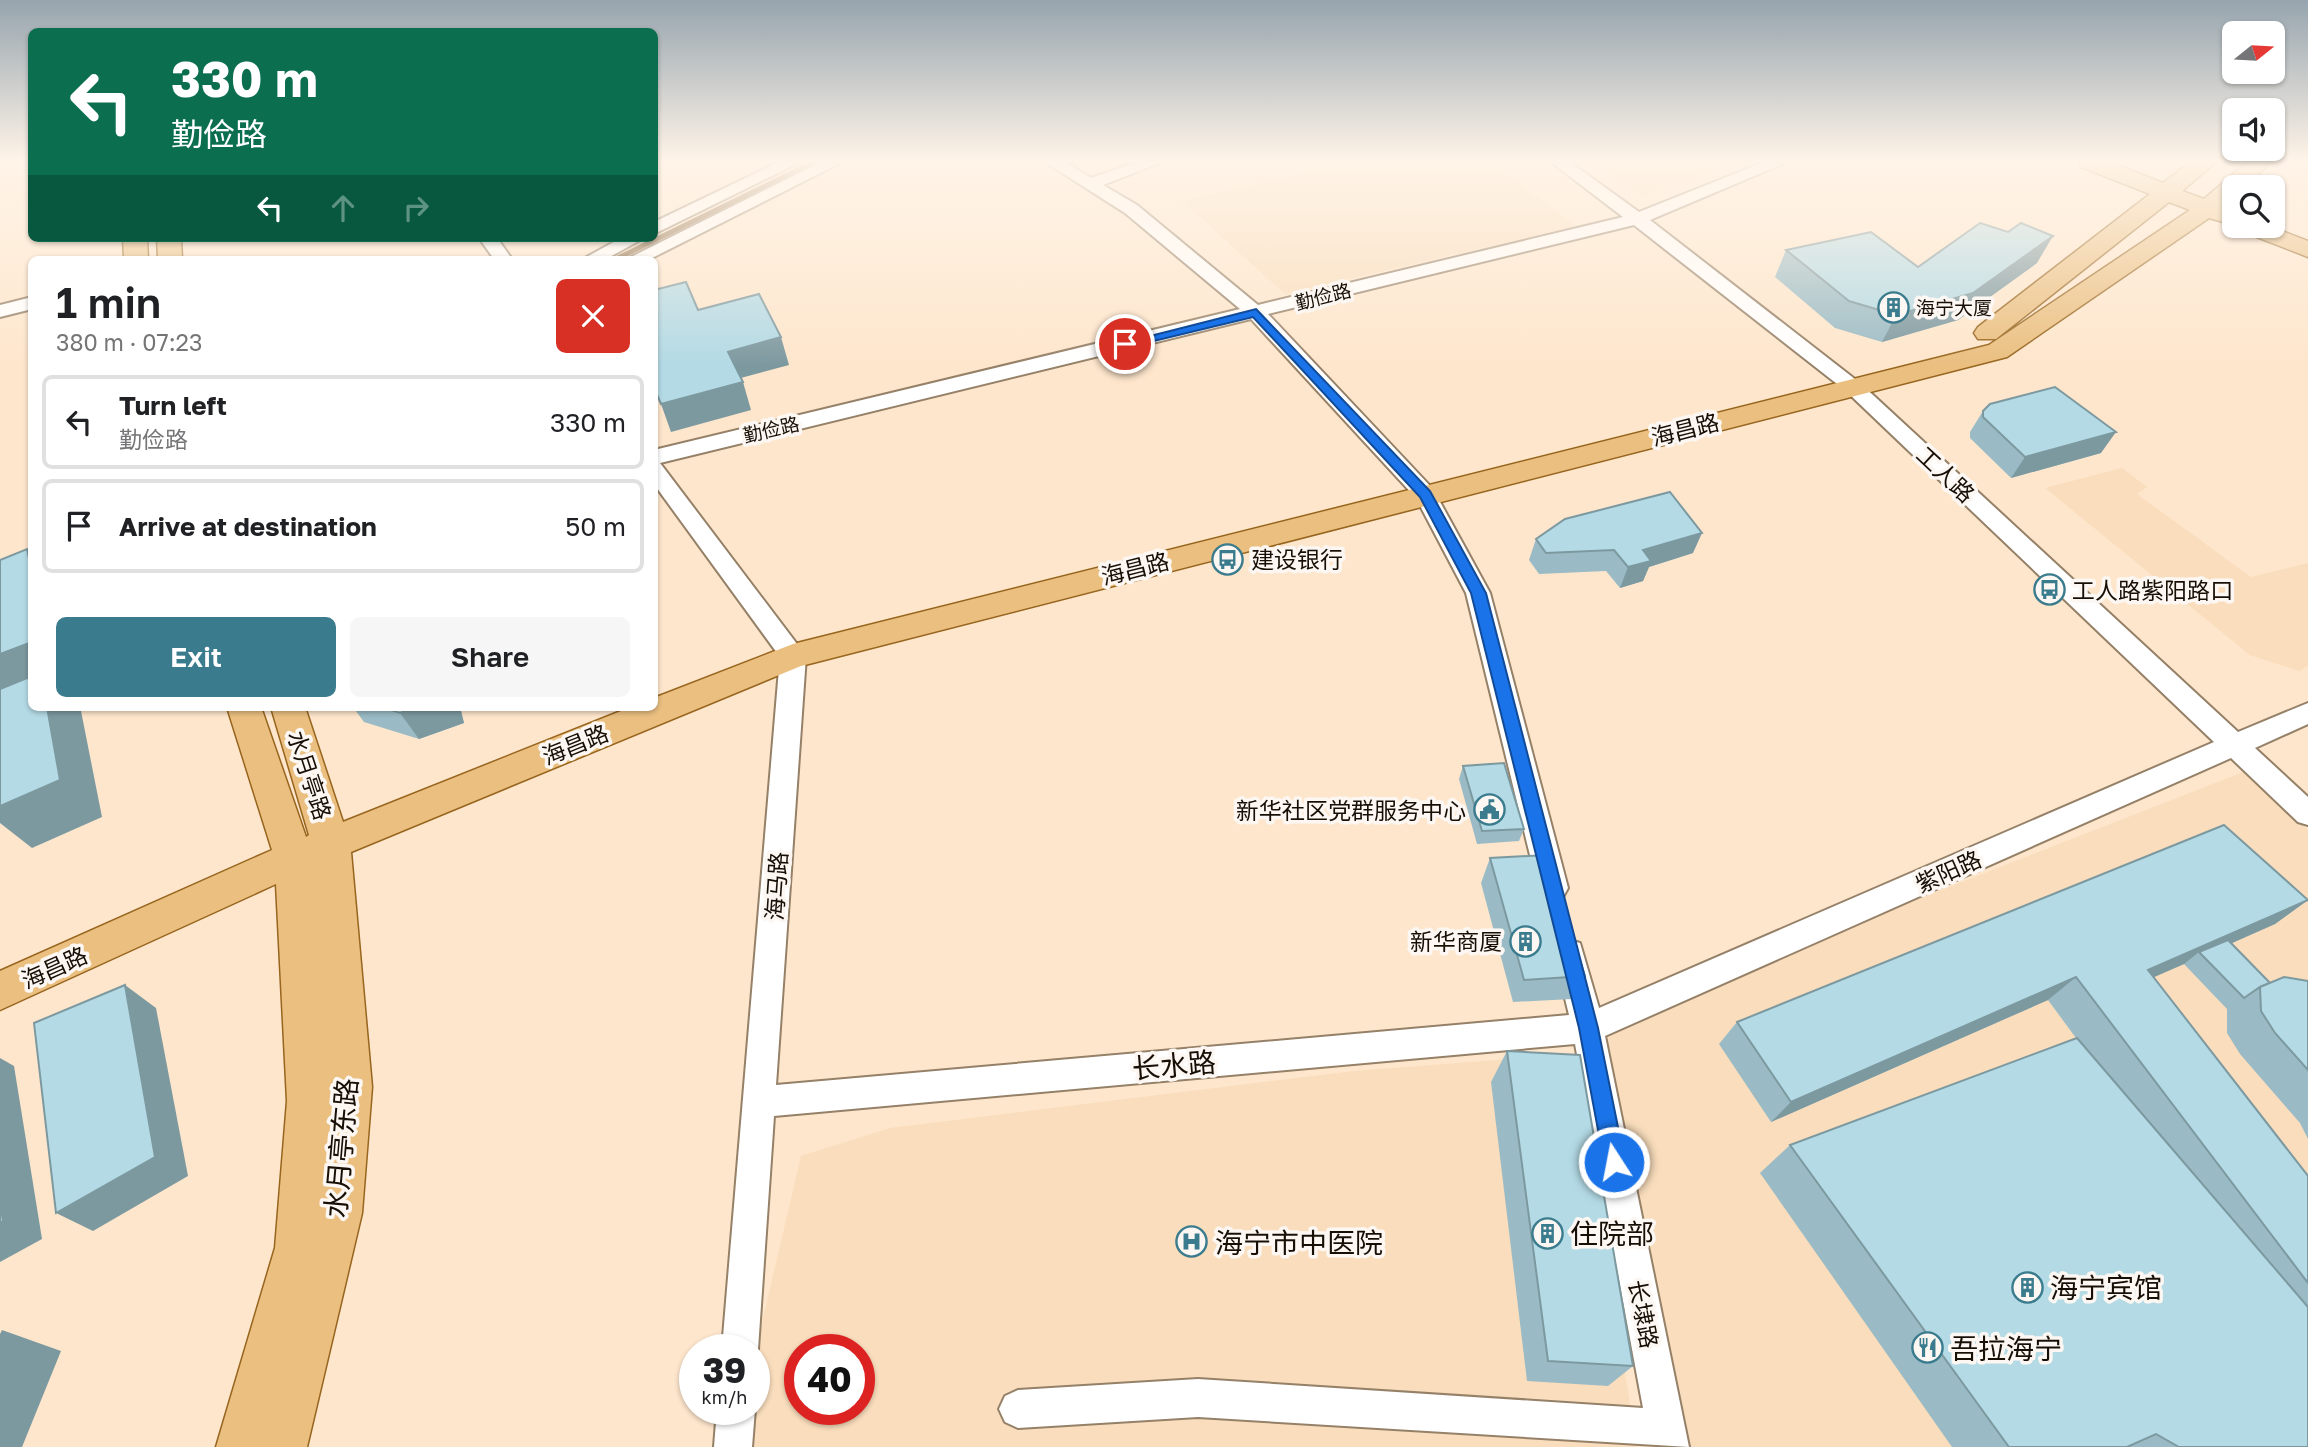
<!DOCTYPE html>
<meta charset="utf-8">
<style>
:root{--surface:#fff;--page:#f6f6f6;--text:#202124;--muted:#757577;--line:#e0e0e0;--accent:#3a7b8d}
body{margin:0;font-family:"Golos Text","Noto Sans SC",sans-serif;background:var(--page);color:var(--text);height:100vh;display:flex;flex-direction:column;font-size:26px;white-space:nowrap}
*{box-sizing:border-box;margin:0}
p{font-size:23px;color:var(--muted)}
.icon{flex:none;width:38px;height:38px;fill:none;stroke:currentColor;stroke-width:2;stroke-linecap:round;stroke-linejoin:round}
.map{position:relative;flex:1;overflow:hidden}
.panel{position:absolute;left:28px;top:256px;width:630px;height:455px;display:flex;flex-direction:column;background:var(--surface);border-radius:10px;box-shadow:0 2px 5px #0004}
.panel>*{flex:none}
.hud{position:absolute;left:28px;top:28px;width:630px;height:214px;border-radius:10px;box-shadow:0 2px 5px #0004;background:#0b6e4f;color:#fff;overflow:hidden}
.needle{width:46px;rotate:72deg}
.fabs{position:absolute;left:2222px;top:21px;display:grid;gap:14px}
.fabs a{display:grid;place-items:center;width:63px;height:63px;border-radius:10px;background:var(--surface);box-shadow:0 2px 5px #0004;font-size:35px}
.speed{position:absolute;left:679px;top:1334px;display:flex;gap:14px;font-size:35px;font-weight:700;text-align:center}
.speed>*{display:grid;place-content:center;width:91px;height:91px;border-radius:50%;background:var(--surface);box-shadow:0 2px 5px #0004;line-height:1}
.speed small{font-size:18px;font-weight:400}
.speed .limit{border:10px solid #d22;background:#fff;color:#111}
.pin{position:absolute;display:grid;place-items:center;width:60px;height:60px;color:#fff;margin:-30px;border:4px solid #fff;border-radius:50%;box-shadow:0 2px 7px #0007}
.me{position:absolute;width:77px;margin:-38px;rotate:349deg;stroke-linejoin:round;filter:drop-shadow(0 0 5px #0008)}
.turn{display:flex;align-items:center;gap:24px;height:147px;padding:0 28px;font-size:32px}
.turn .icon{width:91px;height:91px;stroke-width:2.5}
.turn b{display:block;font-size:49px;line-height:60px}
.lanes{display:flex;align-items:center;height:66px;padding:0 28px;background:#0003;justify-content:center;gap:35px;direction:ltr}
.lanes .off{opacity:.35}
.round{display:grid;place-items:center;flex:none;width:74px;height:74px;border-radius:10px;background:var(--page)}
.headline{display:flex;align-items:center;justify-content:space-between;height:119px;padding:0 28px}
h1{font-size:42px;font-weight:600;line-height:52px}
.cta{display:flex;gap:14px;margin-top:auto;padding:14px 28px}
.cta a{flex:1;height:80px;border-radius:10px;background:var(--accent);color:#fff;font-size:28px;font-weight:600;line-height:80px;text-align:center}
.cta a+a{background:var(--page);color:var(--text)}
ul{padding:0;list-style:none}
li{display:flex;align-items:center;gap:21px;height:94px;margin:0 14px 10px;padding:0 14px;border:4px solid var(--line);border-radius:10px}
li div{flex:1}
li b{display:block;font-size:26px}
li em{font-style:normal}
.map>svg:first-child{display:block}
</style>
<div class="map">
<svg width="2308" height="1447" viewBox="0 0 2308 1447">
<rect width="100%" height="100%" fill="#fee6cc"/>
<g fill="#f9ddbc" fill-rule="evenodd">
<polygon points="1351,162 1490,162 1576,226 1285,294 1182,201"/>
<polygon points="1594,162 1736,162 1642,197"/>
<polygon points="2122,468 2147,487 2137,494 2251,577 2308,563 2308,666 2299,671 2250,655 2045,488"/>
<polygon points="2246,771 2308,830 2308,1447 1670,1447 1588,1028"/>
<path d="M 1573,1054 L 1637,1447 L 752,1447 L 761,1327 L 801,1156 L 890,1128 L 1354,1071 ZM 800,1349 L 859,1349 L 859,1409 L 800,1409 Z"/>
</g>
<g fill="none" stroke-linecap="round" stroke-linejoin="round">
<polyline stroke="#8a673e" stroke-width="5" points="616,259 814,162"/>
<defs>
<g id="minor">
<polygon points="779,162 800,162 654,234 654,222"/>
<polygon points="821,162 842,162 650,259 627,259"/>
<path d="M 1045,162 L 1065,162 L 1091,178 L 1137,162 L 1162,162 L 1103,185 L 1137,205 L 1258,305 L 1623,217 L 1551,162 L 1570,162 L 1639,212 L 1764,162 L 1787,162 L 1650,220 L 1860,383 L 2238,732 L 2308,703 L 2308,724 L 2255,748 L 2308,797 L 2308,825 L 2298,822 L 2231,758 L 1605,1036 L 1689,1447 L 1198,1417 L 1018,1428 L 1005,1422 L 999,1409 L 1005,1396 L 1018,1390 L 1198,1379 L 1643,1408 L 1575,1044 L 774,1116 L 758,1349 L 754,1359 L 754,1349 L 722,1349 L 780,657 L 654,484 L 654,450 L 1240,309 L 1125,213 ZM 1634,225 L 1846,391 L 2214,742 L 1599,1008 L 1580,943 L 1569,940 L 1558,943 L 1554,953 L 1569,1015 L 776,1085 L 806,656 L 660,463 L 1251,319 L 1416,498 L 1466,593 L 1538,888 L 1543,897 L 1553,900 L 1563,897 L 1568,888 L 1490,593 L 1433,489 L 1268,314 Z"/>
<polygon points="479,238 497,238 512,259 494,259"/>
<polygon points="621,238 644,238 606,259 583,259"/>
<polygon points="32,297 32,309 0,317 0,305"/>
<polygon points="754,1407 755,1409 752,1447 714,1447 717,1409"/>
</g>
<g id="major">
<polygon points="2078,162 2109,162 2163,183 2191,162 2216,162 2182,191 2204,199 2247,162 2271,162 2245,187 2235,187 2235,196 2223,207 2235,212 2235,226 2269,226 2308,241 2308,257 2241,231 2237,226 2209,218 2007,357 801,666 351,852 372,1087 362,1213 307,1447 216,1447 275,1248 287,1101 276,884 0,1010 0,971 272,850 227,707 261,707 306,837 309,835 271,707 305,707 343,822 631,707 654,707 654,698 793,644 1989,345 2190,210 2169,202 1996,339 1978,339 1974,333 1978,327 2150,194 2081,167"/>
<polygon points="123,238 147,238 148,259 124,259"/>
<polygon points="157,238 181,238 182,259 158,259"/>
</g>
</defs>
<use href="#minor" stroke="#958068" stroke-width="4"/>
<use href="#major" stroke="#97651e" stroke-width="3"/>
<use href="#minor" fill="#fff" fill-rule="evenodd"/>
<use href="#major" fill="#eabf80" fill-rule="evenodd"/>
</g>
<g fill="#9abbc5">
<polygon points="1786,250 1918,267 2037,263 1958,320 1882,342 1835,328 1775,277"/>
<polygon points="1983,411 2101,453 2011,478 1970,438 1970,432"/>
<polygon points="1536,539 1693,553 1649,567 1643,581 1620,588 1606,571 1539,574 1529,560"/>
<polygon points="353,707 460,707 464,723 419,739 364,722"/>
<polygon points="1463,766 1524,829 1519,841 1477,844 1459,779"/>
<polygon points="1490,858 1585,976 1572,999 1513,1002 1481,883"/>
<polygon points="2308,900 2275,924 2231,943 2270,983 2308,981 2308,1139 2300,1123 2240,1054 2227,1033 2227,1009 2184,964 2153,977 2308,1176 2308,1447 1952,1447 1760,1173 1790,1145 2076,1038 2048,1000 1771,1122 1719,1044 1737,1022"/>
<polygon points="1507,1051 1633,1366 1608,1386 1527,1381 1491,1082"/>
</g>
<g fill="#7d99a0">
<polygon points="2053,236 2037,263 1958,320 1882,342 1896,315"/>
<polygon points="781,337 789,365 737,379 728,352"/>
<polygon points="743,382 751,410 671,432 661,404"/>
<polygon points="2116,432 2101,453 2011,478 2025,457"/>
<polygon points="1702,533 1693,553 1649,567 1643,581 1620,588 1628,567 1643,550"/>
<polygon points="27,549 32,554 32,572"/>
<polygon points="32,642 32,696 0,695 0,654"/>
<polygon points="47,707 77,707 81,711 102,817 32,848 0,823 0,806"/>
<polygon points="416,707 460,707 464,723 419,739 400,713"/>
<polygon points="2308,900 2275,924 2203,956 2199,952 2184,964 2118,993 2148,970"/>
<polygon points="2076,977 2048,1000 1771,1122 1791,1102"/>
<polygon points="125,985 156,1008 188,1176 93,1231 56,1213"/>
<polygon points="0,1058 14,1066 42,1239 0,1262"/>
<polygon points="2,1330 61,1351 22,1447 0,1447 0,1334"/>
</g>
<g fill="#b3dae5" stroke="#7d99a0" stroke-width="2">
<polygon points="1980,223 2008,232 2021,223 2053,236 1973,293 1896,315 1849,301 1786,250 1871,232 1918,267"/>
<polygon points="686,282 698,310 759,294 781,337 728,352 743,382 661,404 654,388 654,290"/>
<polygon points="2055,387 2116,432 2025,457 1983,417 1983,411 1990,404"/>
<polygon points="1670,492 1702,533 1643,550 1651,561 1628,567 1614,550 1546,553 1536,539 1565,519"/>
<polygon points="27,549 32,572 32,642 0,654 0,560"/>
<polygon points="32,676 32,707 47,707 60,780 0,806 0,689"/>
<polygon points="382,707 416,707 400,713"/>
<polygon points="1504,763 1524,829 1482,831 1463,766"/>
<polygon points="2224,825 2308,900 2148,970 2308,1176 2308,1283 2076,977 1791,1102 1737,1022"/>
<polygon points="1547,855 1585,976 1524,980 1490,858"/>
<polygon points="2228,940 2270,983 2260,987 2244,998 2199,952"/>
<polygon points="2284,977 2308,981 2308,1070 2275,1033 2261,1011 2260,987"/>
<polygon points="125,985 155,1157 56,1213 34,1023"/>
<polygon points="2077,1038 2308,1307 2308,1447 2179,1447 2156,1434 2127,1447 2009,1447 1790,1145"/>
<polygon points="1507,1051 1580,1055 1633,1366 1548,1361"/>
<polygon points="0,1202 3,1221 0,1223"/>
</g>
<linearGradient id="sky" x2="0" y2="1"><stop stop-color="#96a4ae"/><stop offset="0.44" stop-color="#fff4e8"/><stop offset="1" stop-color="#fff4e8" stop-opacity="0"/></linearGradient>
<rect width="2308" height="365" fill="url(#sky)"/>
<polygon fill="#1a73e8" stroke="#114b97" stroke-width="2" points="1256,309 1430,491 1486,593 1598,1028 1625,1162 1622,1169 1614,1172 1607,1169 1604,1162 1579,1028 1471,593 1420,497 1253,317 1125,348 1119,344"/>
<defs>
<symbol id="building-ring" viewBox="-11 -11 22 22"><circle r="9.5" fill="#fcf7f2" stroke="#3a7b8d" stroke-width="1.5"/><path d="M-4-6H4V6H1V3H-1V6H-4ZM-2.5-4.3h1.7v1.8h-1.7ZM.8-4.3h1.7v1.8H.8ZM-2.5-1h1.7V.8h-1.7ZM.8-1h1.7V.8H.8Z" fill="#3a7b8d"/></symbol>
<symbol id="bus-ring" viewBox="-11 -11 22 22"><circle r="9.5" fill="#fcf7f2" stroke="#3a7b8d" stroke-width="1.5"/><path d="M-5-6H5V4H4V6H2V4H-2V6H-4V4H-5ZM-3.5-4V0h7V-4ZM-3.5 1.2v1.5H-2V1.2ZM2 1.2v1.5H3.5V1.2Z" fill="#3a7b8d"/></symbol>
<symbol id="civic-ring" viewBox="-11 -11 22 22"><circle r="9.5" fill="#fcf7f2" stroke="#3a7b8d" stroke-width="1.5"/><path d="M-.6-6.5H3V-4.5H.6V-3L4-1V1h2V6H-6V1h2V-1L-.6-3ZM-1.2 2.5V6h2.4V2.5Z" fill="#3a7b8d"/></symbol>
<symbol id="hospital-ring" viewBox="-11 -11 22 22"><circle r="9.5" fill="#fcf7f2" stroke="#3a7b8d" stroke-width="1.5"/><path d="M-5-5h3v3.5h4V-5h3V5h-3V1.5h-4V5h-3Z" fill="#3a7b8d"/></symbol>
<symbol id="restaurant-ring" viewBox="-11 -11 22 22"><circle r="9.5" fill="#fcf7f2" stroke="#3a7b8d" stroke-width="1.5"/><path d="M-5-6h1v4h1v-4h1v4h1v-4h1v5L-1.5 .5V6h-2V.5L-5-1ZM5-6V6H3V1.5H1.5Q1.5-4 5-6Z" fill="#3a7b8d"/></symbol>
</defs>
<g fill-rule="evenodd">
<use href="#building-ring" x="1876" y="290" width="35" height="35"/>
<use href="#bus-ring" x="1210" y="542" width="35" height="35"/>
<use href="#bus-ring" x="2032" y="572" width="35" height="35"/>
<use href="#civic-ring" x="1472" y="792" width="35" height="35"/>
<use href="#building-ring" x="1508" y="924" width="35" height="35"/>
<use href="#building-ring" x="1530" y="1216" width="35" height="35"/>
<use href="#hospital-ring" x="1174" y="1224" width="35" height="35"/>
<use href="#building-ring" x="2010" y="1270" width="35" height="35"/>
<use href="#restaurant-ring" x="1910" y="1330" width="35" height="35"/>
</g>
<g text-anchor="middle" dominant-baseline="central" stroke-width="7" stroke-linejoin="round" paint-order="stroke">
<g font-size="19" fill="#170f06" stroke="#fcf7f2">
<text transform="translate(1323 296) rotate(-14)">勤俭路</text>
<text transform="translate(771 429) rotate(-13)">勤俭路</text>
</g>
<g font-size="19" fill="#170f06" stroke="#fcf7f2" text-anchor="start">
<text x="1916" y="307">海宁大厦</text>
</g>
<g font-size="23" fill="#170f06" stroke="#fcf7f2">
<text transform="translate(1685 429) rotate(-14)">海昌路</text>
<text transform="translate(1946 474) rotate(43)">工人路</text>
<text transform="translate(1135 568) rotate(-14)">海昌路</text>
<text transform="translate(575 744) rotate(-22)">海昌路</text>
<text transform="translate(310 775) rotate(72)">水月亭路</text>
<text transform="translate(1948 871) rotate(-24)">紫阳路</text>
<text transform="translate(776 886) rotate(-86)">海马路</text>
<text transform="translate(54 967) rotate(-24)">海昌路</text>
<text transform="translate(1644 1314) rotate(79)">长埭路</text>
</g>
<g font-size="23" fill="#170f06" stroke="#fcf7f2" text-anchor="start">
<text x="1251" y="559">建设银行</text>
<text x="2072" y="590">工人路紫阳路口</text>
<text x="1466" y="810" text-anchor="end">新华社区党群服务中心</text>
<text x="1502" y="941" text-anchor="end">新华商厦</text>
</g>
<g font-size="28" fill="#170f06" stroke="#fcf7f2">
<text transform="translate(1174 1065) rotate(-5)">长水路</text>
<text transform="translate(341 1148) rotate(-85)">水月亭东路</text>
</g>
<g font-size="28" fill="#170f06" stroke="#fcf7f2" text-anchor="start">
<text x="1570" y="1233">住院部</text>
<text x="1215" y="1242">海宁市中医院</text>
<text x="2050" y="1287">海宁宾馆</text>
<text x="1950" y="1348">吾拉海宁</text>
</g>
</g>
</svg>
<div class="fabs">
<a><svg class="needle" viewBox="-14 -14 28 28"><path d="M0-13l5 13h-10z" fill="#e53935"/><path d="M0 13l5-13h-10z" fill="#757577"/></svg></a>
<a><svg class="icon" aria-label="sound" viewBox="0 0 24 24"><path d="M4 9h4l5-4v14l-5-4H4zM17 9q2 3 0 6"/></svg></a>
<a><svg class="icon" aria-label="search" viewBox="0 0 24 24"><circle cx="10" cy="10" r="6"/><path d="M15 15l6 6"/></svg></a>
</div>
<div class="speed"><div>39<small>km/h</small></div><div class="limit">40</div></div>
<div class="pin" style="left:1125px;top:344px;background:#d93025"><svg class="icon" aria-label="arrive" viewBox="0 0 24 24"><path d="M6 21V4h12l-3 4 3 4H6"/></svg></div>
<svg class="me" style="left:1614px;top:1162px" viewBox="-20 -20 40 40"><circle r="17" fill="#1a73e8" stroke="#fff" stroke-width="3"/><path d="M0-11L8 9 0 5-8 9z" fill="#fff"/></svg>
<div class="hud">
<div class="turn"><svg class="icon" aria-label="left" viewBox="0 0 24 24"><path d="M17 20v-9H6M10 6l-5 5 5 5"/></svg><div><b>330 m</b>勤俭路</div></div>
<div class="lanes"><svg class="icon" aria-label="left" viewBox="0 0 24 24"><path d="M17 20v-9H6M10 6l-5 5 5 5"/></svg><svg class="icon off" aria-label="ahead" viewBox="0 0 24 24"><path d="M12 20V5M6 11l6-6 6 6"/></svg><svg class="icon off" aria-label="right" viewBox="0 0 24 24"><path d="M7 20v-9h11M14 6l5 5-5 5"/></svg></div>
</div>
<section class="panel">
<div class="headline"><div><h1>1 min</h1><p>380 m · 07:23</p></div><a class="round" style="background:#d93025;color:#fff"><svg class="icon" aria-label="close" viewBox="0 0 24 24"><path d="M6 6l12 12M18 6L6 18"/></svg></a></div>
<ul>
<li><svg class="icon" aria-label="left" viewBox="0 0 24 24"><path d="M17 20v-9H6M10 6l-5 5 5 5"/></svg><div><b>Turn left</b><p>勤俭路</p></div><em>330 m</em></li>
<li><svg class="icon" aria-label="arrive" viewBox="0 0 24 24"><path d="M6 21V4h12l-3 4 3 4H6"/></svg><div><b>Arrive at destination</b></div><em>50 m</em></li>
</ul>
<div class="cta"><a>Exit</a><a>Share</a></div>
</section>
</div>
